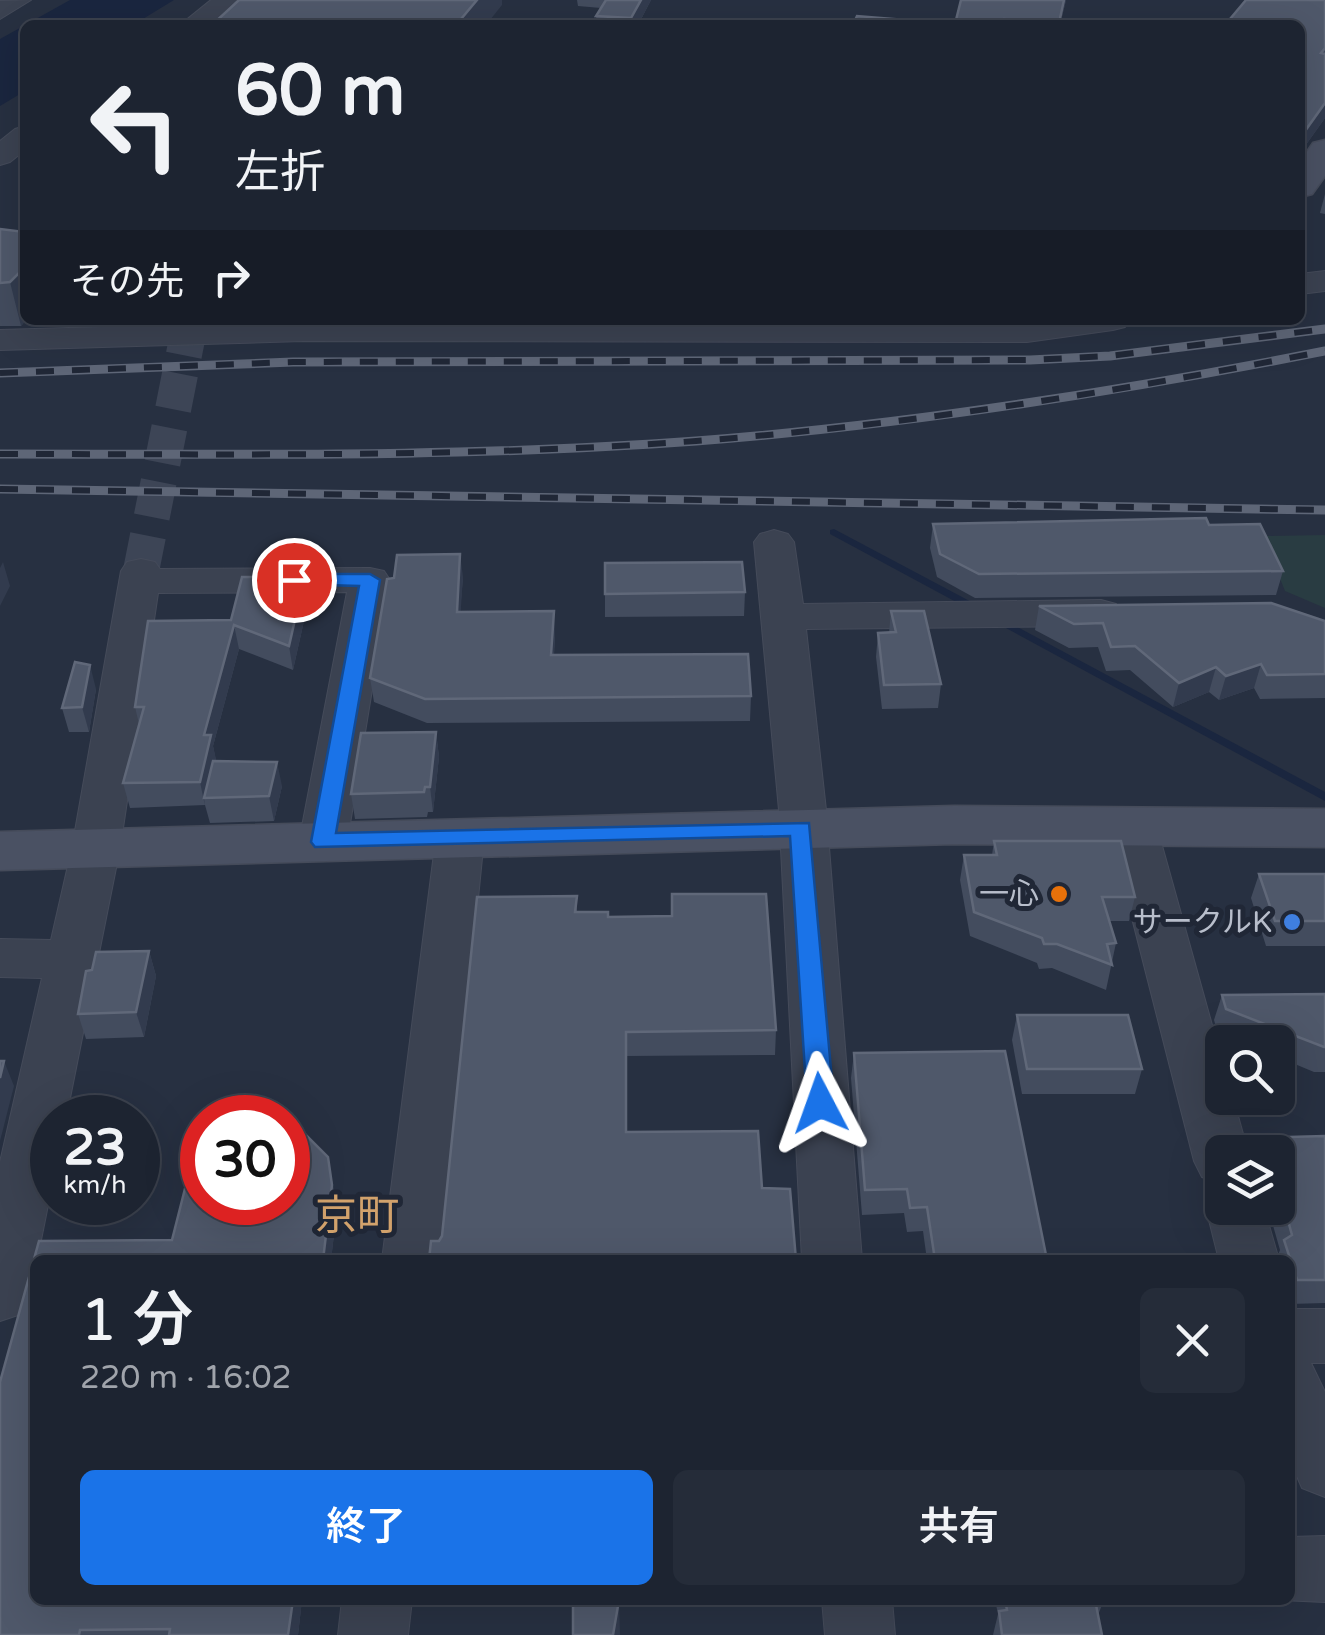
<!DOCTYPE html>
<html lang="ja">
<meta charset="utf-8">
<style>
:root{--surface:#1d2431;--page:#252c39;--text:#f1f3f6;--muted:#a0a4ab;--line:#3b414d;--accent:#1a73e8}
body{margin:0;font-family:"Varela Round","Noto Sans JP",sans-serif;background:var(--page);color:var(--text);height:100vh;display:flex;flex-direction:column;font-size:38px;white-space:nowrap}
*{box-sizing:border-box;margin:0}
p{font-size:32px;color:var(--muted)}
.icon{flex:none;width:55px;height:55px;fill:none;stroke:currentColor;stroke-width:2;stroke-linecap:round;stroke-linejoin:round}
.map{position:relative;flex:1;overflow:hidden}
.sheet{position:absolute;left:30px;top:1255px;width:1265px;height:350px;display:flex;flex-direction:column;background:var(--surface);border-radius:15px;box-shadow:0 10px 40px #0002,0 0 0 2px var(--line)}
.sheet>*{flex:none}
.hud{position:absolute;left:20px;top:20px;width:1285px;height:305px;border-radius:15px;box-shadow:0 10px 40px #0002,0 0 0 2px var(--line);background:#1d2431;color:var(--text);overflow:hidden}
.tools{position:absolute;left:1205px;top:1025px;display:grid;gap:20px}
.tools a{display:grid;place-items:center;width:90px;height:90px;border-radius:15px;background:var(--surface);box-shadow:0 10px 40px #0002,0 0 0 2px var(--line);font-size:50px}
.speed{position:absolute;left:30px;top:1095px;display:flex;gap:20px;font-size:50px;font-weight:700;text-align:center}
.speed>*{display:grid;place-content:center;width:130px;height:130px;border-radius:50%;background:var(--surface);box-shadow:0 10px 40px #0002,0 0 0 2px var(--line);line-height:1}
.speed small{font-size:25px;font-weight:400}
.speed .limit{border:15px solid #d22;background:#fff;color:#111}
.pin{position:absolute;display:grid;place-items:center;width:85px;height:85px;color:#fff;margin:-42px;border:5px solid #fff;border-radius:50%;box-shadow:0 2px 10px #0007}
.me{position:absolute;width:110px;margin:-55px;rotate:356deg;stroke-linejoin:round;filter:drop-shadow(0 0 8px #0008)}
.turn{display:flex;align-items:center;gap:35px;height:210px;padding:0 50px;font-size:45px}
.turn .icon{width:130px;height:130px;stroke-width:2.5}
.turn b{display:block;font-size:70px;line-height:85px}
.then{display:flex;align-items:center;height:95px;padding:0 50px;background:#0003;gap:20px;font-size:38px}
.round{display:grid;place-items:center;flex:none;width:105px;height:105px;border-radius:15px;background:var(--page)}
.overview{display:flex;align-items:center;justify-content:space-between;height:170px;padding:0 50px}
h1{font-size:60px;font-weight:600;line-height:75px}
.action{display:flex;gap:20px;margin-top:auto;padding:20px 50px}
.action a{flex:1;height:115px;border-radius:15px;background:var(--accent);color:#fff;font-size:40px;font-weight:600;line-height:115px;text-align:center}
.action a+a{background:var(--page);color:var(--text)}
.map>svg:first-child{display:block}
</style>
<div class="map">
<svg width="1325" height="1635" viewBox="0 0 1325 1635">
<rect width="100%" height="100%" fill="#273041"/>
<polygon fill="#293c42" points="1325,535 1325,608 1285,591 1263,536"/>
<polygon fill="#1a263f" points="70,0 174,0 133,25 25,25 25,91 0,106 0,39"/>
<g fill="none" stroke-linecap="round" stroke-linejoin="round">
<g fill="#1a263f" fill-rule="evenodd">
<polygon points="834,529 979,606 980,608 979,610 971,610 830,534 830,530"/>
<polygon points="997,616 1325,792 1325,801 993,621 991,619"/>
</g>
<polyline stroke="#3d4556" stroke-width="36" stroke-dasharray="36 19" stroke-linecap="butt" points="141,571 188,334"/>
<defs>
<g id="street">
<polygon points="31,0 0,19 0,1"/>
<polygon points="211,0 239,0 209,25 180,25"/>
<polygon points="25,126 25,150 10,162 0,165 0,141 15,129"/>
<polygon points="1325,271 1325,291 1300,294 1300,274"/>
<polygon points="1040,320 1130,320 1125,327 1113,330 1027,342 303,341 0,350 0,330 303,321"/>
<polygon points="774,530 788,534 794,542 803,604 1101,600 1116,604 1122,613 1116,622 1101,626 806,629 826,810 862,1260 802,1260 779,810 754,542 760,534"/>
<polygon points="141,559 155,562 160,569 370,568 384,571 390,580 347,842 340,854 323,859 306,854 299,842 347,592 158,593 120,848 66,1118 52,1118 52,1185 30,1295 21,1314 0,1321 0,1162 42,978 0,977 0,939 51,940 72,848 121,571 127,562"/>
<polygon points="1132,808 1149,812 1156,824 1222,1061 1222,1098 1233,1098 1248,1152 1222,1152 1222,1184 1202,1177 1194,1161 1108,824 1115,812"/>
<polygon points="460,821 477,826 484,838 442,1260 382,1260 436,838 443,826"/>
<polygon points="1222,1188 1222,1208 1264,1208 1279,1260 1219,1260 1206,1208 1214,1191"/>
<polygon points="1290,1309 1325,1309 1325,1363 1311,1363 1325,1392 1325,1497 1302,1488 1290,1460"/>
<polygon points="1325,1536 1325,1602 1281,1600 1290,1600 1290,1537"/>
<polygon points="342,1600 412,1600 408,1635 338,1635"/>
<polygon points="822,1600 892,1600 895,1635 825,1635"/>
</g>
<g id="secondary">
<polygon points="1325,140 1325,176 1312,194 1300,197 1300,162 1313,143"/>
<polygon points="954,806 1325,809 1325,847 954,844 0,870 0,832"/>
</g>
</defs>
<use href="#street" stroke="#454b5a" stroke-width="2"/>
<use href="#secondary" stroke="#454b5a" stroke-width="3"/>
<use href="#street" fill="#3b4251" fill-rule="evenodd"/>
<use href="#secondary" fill="#4a5163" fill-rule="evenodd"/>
<defs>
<g id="rail">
<polyline points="0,373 293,362 1030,360 1110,356 1325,329"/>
<path d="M 0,454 C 232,454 465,458 696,441 C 908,425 1117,392 1325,351"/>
<polyline points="0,489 1325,510"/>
</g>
</defs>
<use href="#rail" stroke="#5e6677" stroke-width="9"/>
<use href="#rail" stroke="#202736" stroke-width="6" stroke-dasharray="18" stroke-linecap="butt"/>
</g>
<g fill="#434c5e">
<polygon points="577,0 651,0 638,25 597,25 596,16 601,8 578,6"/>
<polygon points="961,0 1066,0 1060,25 853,25 955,24"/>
<polygon points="1325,0 1325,118 1300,153 1300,25"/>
<polygon points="1325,194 1325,214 1320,213"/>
<polygon points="0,229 25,320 26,320 21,326 0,326"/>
<polygon points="933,524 1209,525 1283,571 1276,595 975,598 937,577 930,548"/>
<polygon points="463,577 460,612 555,635 554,655 751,696 750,721 427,723 374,702 370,678 394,578"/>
<polygon points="299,580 308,603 293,670 239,649 213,746 216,761 282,786 274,821 210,823 205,805 130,808 123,783 139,724 135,707 231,620"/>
<polygon points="745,592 744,616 605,617 605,594"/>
<polygon points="1039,606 1325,621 1325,698 1260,699 1254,688 1219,700 1209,692 1173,707 1130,670 1106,671 1098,647 1069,648 1035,630"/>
<polygon points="891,611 941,684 938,708 882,709 876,657 878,633 889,633"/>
<polygon points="96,689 89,732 69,732 62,708"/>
<polygon points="436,732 439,757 433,812 428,812 427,817 355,819 351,794"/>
<polygon points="994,841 1135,897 1129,921 1109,921 1116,943 1106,990 1052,968 1039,969 1037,963 970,936 960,880 964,855 992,855"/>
<polygon points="1259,874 1325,874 1325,946 1266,946 1251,898"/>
<polygon points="577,896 577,912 608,917 776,1030 775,1055 626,1056 626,1132 762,1188 439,1241 442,1236"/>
<polygon points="149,951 156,976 144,1037 86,1039 78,1014 92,970"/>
<polygon points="1325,994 1325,1072 1314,1072 1278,1057 1278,1042 1240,1042 1218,1034 1214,1020 1222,995"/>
<polygon points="1017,1015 1142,1069 1135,1094 1022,1094 1012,1040"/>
<polygon points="854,1053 1047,1260 927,1260 923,1231 907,1232 904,1213 862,1215 851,1078"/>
<polygon points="288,1120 291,1120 328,1157 337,1209 331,1260 35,1260 35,1600 302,1600 298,1635 0,1635 0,1382 39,1241 172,1240 192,1161 202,1161 202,1202 288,1202"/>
<polygon points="1325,1136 1325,1303 1290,1304 1290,1260 1276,1260 1280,1250 1268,1208 1278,1208 1278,1152 1251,1152 1257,1138"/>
<polygon points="995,1600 1104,1600 1098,1615 1102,1635 993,1635 998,1614"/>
</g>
<g fill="#323b4e">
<polygon points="477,0 502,0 502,5 486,25 456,25"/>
<polygon points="641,0 651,0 638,25 631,25 631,18"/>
<polygon points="1064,0 1066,0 1060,25 1058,25"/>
<polygon points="1325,103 1325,118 1300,153 1305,131"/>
<polygon points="25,267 25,320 26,320 21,326 10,282"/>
<polygon points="460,554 463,577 459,636 457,612"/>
<polygon points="3,562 10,586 0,606 0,568"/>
<polygon points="299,577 301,591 304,580 308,603 293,670 289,646"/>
<polygon points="554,611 555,635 552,679 551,655"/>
<polygon points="234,625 239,649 213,746 216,759 207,798 204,798 205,806 200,782 204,735"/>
<polygon points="1261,664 1254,688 1219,700 1226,676"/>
<polygon points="90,665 96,689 89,732 82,707"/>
<polygon points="1216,667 1209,692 1173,707 1179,683"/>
<polygon points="436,732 439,757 433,812 430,787"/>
<polygon points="277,762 282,786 274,821 269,796"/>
<polygon points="149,951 156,976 144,1037 136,1012"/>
<polygon points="4,1061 14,1086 0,1141 0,1078"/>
<polygon points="328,1157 337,1209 331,1260 323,1260"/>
<polygon points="293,1600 302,1600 298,1635 288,1635"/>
<polygon points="619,1600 620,1635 613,1635"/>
</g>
<g fill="#4f586a" stroke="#606879" stroke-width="2.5">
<polygon points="239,0 477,0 456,25 212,25"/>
<polygon points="606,0 641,0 631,18 596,16"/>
<polygon points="961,0 1064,0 1059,23 1004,19 1002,25 853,25 857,16 955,24"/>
<polygon points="1246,0 1325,0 1325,48 1321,53 1325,54 1325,103 1305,131 1300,130 1300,25 1225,25"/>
<polygon points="0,229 25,232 25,267 10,282 0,283"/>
<polygon points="1206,518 1209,525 1260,524 1283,571 979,574 940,554 933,524"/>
<polygon points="460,554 457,612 554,611 551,655 748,654 751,696 425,699 370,678 387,579 394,578 397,555"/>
<polygon points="742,562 745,592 605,594 605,563"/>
<polygon points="242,577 299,577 298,580 304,580 289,646 234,625 204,735 211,735 200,782 123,783 144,707 135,707 148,621 231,620"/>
<polygon points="1271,603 1325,621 1325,674 1267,675 1261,664 1226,676 1216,667 1179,683 1135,646 1111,647 1103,623 1074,624 1039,606"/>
<polygon points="891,611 924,611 941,684 884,685 878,633 896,632"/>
<polygon points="75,662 90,665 82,707 62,708"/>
<polygon points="436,732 430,787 425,787 424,792 351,794 361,733"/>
<polygon points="213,761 277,762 269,796 204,798"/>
<polygon points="994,841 1121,841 1135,897 1102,897 1116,943 1107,944 1112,965 1057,944 1044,944 1042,938 974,912 964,855 997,855"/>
<polygon points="1259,874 1325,874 1325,921 1275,921"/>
<polygon points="672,894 766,894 776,1030 626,1032 626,1132 758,1131 762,1188 790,1189 796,1260 429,1260 431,1241 439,1241 442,1236 477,897 577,896 575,912 608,912 608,917 672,916"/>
<polygon points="149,951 136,1012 78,1014 86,971 92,970 96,952"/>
<polygon points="1325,994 1325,1047 1324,1047 1226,1009 1222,995"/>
<polygon points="1017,1015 1128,1015 1142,1069 1027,1069"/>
<polygon points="1005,1051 1047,1260 935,1260 927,1207 910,1208 907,1189 865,1190 854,1053"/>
<polygon points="0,1061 4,1061 0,1078"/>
<polygon points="288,1120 291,1120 328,1157 332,1185 323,1260 35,1260 35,1600 293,1600 288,1635 169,1635 170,1629 80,1630 79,1635 0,1635 0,1382 39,1241 172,1240 192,1161 202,1161 202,1202 288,1202"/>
<polygon points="1325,1136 1325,1280 1297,1280 1284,1240 1292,1235 1278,1185 1278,1152 1261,1152 1257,1138"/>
<polygon points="573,1600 619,1600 613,1635 573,1635"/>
<polygon points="1005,1600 1095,1600 1102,1635 1002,1635 999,1611 1007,1610"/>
</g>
<polygon fill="#1a73e8" stroke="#114b97" stroke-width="2.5" points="294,574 370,574 380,580 336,833 809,823 834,1103 830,1110 820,1114 811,1110 807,1103 790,836 315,847 311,842 359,586 287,584 287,576"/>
<circle fill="#e8710a" stroke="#202736" stroke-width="4" cx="1059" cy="894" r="10"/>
<circle fill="#3f7fe0" stroke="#202736" stroke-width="4" cx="1292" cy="922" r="10"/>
<g text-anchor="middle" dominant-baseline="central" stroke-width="10" stroke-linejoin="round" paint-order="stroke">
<g font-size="30" fill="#b8becb" stroke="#202736" text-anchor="end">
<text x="1039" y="894">一心</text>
<text x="1272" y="922">サークルK</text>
</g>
<g font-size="42" fill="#d2a26c" stroke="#202736">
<text x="357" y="1216">京町</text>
</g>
</g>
</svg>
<div class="tools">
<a><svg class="icon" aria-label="search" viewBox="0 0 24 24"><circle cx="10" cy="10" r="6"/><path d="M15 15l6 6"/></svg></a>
<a><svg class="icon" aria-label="layers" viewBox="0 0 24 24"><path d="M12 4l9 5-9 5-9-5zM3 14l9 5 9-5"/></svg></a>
</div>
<div class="speed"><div>23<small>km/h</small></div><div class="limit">30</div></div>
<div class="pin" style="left:294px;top:580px;background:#d93025"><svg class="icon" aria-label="arrive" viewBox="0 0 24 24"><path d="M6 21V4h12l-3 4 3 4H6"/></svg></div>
<svg class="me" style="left:820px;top:1103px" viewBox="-20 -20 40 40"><path d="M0-17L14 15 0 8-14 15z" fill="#1a73e8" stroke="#fff" stroke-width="4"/></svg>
<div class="hud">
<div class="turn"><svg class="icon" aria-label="left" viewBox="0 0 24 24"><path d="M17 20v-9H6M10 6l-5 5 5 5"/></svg><div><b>60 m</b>左折</div></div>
<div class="then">その先<svg class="icon" aria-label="right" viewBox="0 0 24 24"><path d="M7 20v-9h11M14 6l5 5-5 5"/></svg></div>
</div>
<section class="sheet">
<div class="overview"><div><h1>1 分</h1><p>220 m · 16:02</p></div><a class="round"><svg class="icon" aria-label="close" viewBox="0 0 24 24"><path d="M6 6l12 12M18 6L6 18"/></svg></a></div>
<div class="action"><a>終了</a><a>共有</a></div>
</section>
</div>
